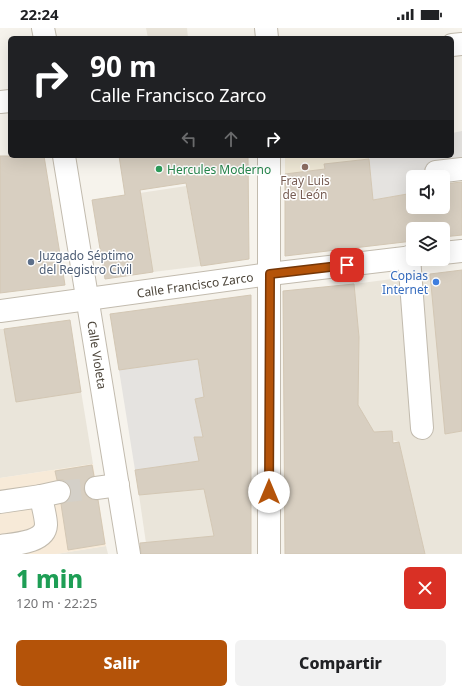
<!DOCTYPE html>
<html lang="es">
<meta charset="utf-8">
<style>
:root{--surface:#fff;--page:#f2f2f2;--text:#202124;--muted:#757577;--accent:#b45309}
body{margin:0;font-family:"Noto Sans",sans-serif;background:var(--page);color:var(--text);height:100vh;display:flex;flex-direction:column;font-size:15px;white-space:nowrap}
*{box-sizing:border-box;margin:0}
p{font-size:13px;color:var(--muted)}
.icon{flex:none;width:22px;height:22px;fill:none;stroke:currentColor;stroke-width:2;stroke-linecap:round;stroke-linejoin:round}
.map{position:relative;height:526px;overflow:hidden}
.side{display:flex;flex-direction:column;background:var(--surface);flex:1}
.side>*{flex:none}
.guide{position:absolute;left:8px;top:8px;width:446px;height:122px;border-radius:6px;box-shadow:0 4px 16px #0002;background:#202124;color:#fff;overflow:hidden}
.tools{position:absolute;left:406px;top:142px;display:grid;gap:8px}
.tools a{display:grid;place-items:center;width:44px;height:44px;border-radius:6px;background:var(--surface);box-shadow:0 4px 16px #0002;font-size:20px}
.pin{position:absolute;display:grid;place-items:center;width:34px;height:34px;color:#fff;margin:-17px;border-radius:8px;box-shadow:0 2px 6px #0006}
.me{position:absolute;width:44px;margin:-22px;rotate:0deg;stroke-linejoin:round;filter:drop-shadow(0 0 3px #0008)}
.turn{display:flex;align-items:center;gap:14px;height:84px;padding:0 16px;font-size:18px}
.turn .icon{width:52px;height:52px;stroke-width:2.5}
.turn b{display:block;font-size:28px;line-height:34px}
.lanes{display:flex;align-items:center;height:38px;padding:0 16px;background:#0003;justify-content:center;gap:20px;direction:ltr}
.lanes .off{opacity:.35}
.round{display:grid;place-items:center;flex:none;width:42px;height:42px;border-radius:6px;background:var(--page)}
.head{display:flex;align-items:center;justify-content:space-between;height:68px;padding:0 16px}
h1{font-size:24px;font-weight:800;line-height:30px;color:#1e9e55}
.primary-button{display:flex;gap:8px;margin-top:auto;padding:8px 16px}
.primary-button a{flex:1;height:46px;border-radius:6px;background:var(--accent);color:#fff;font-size:16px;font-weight:800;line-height:46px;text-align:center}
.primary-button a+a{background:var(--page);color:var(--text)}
.status{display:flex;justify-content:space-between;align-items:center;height:28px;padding:0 20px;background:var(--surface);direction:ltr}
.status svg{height:11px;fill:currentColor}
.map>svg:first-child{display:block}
</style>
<div class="status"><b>22:24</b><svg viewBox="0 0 49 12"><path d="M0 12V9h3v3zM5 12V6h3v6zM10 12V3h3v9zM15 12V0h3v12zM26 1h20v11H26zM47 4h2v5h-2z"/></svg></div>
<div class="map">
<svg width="462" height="526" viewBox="0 0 462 526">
<rect width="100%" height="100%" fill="#f6f3ec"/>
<g fill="#eae5da">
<polygon points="146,0 187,0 188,10 148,10"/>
<polygon points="186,158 201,238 153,244 140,165"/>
<polygon points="430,246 446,406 462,403 462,526 425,526 399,414 393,412 392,403 374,404 358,378 359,309 354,256"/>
<polygon points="0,301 4,301 16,374 81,363 93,436 0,450"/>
<polygon points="204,461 214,508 146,515 139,467"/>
<polygon points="106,518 108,526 56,526"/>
</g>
<polygon fill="#f7ead8" points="93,436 106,518 56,526 0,526 0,450"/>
<polygon fill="#efe8d6" points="285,128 369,128 369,131 325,136 325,141 285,146"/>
<g fill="#e5e3e0">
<polygon points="462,103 462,151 443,149 413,149 413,165 373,172 369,128 452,128 452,105"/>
<polygon points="198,331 204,369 195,371 203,409 194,410 199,433 135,442 119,342"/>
</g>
<g fill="#d8cfc1" stroke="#d3c7b4">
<polygon points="0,128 44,128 65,257 0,265"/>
<polygon points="119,128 248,128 249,231 201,238 186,155 140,162 153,244 105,251 92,172 125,167"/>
<polygon points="369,131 373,172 413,165 413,179 443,179 443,156 462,154 462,207 443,209 443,201 413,201 413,213 285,228 285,146 325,141 324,136"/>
<polygon points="462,242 462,403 445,406 430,246"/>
<polygon points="354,256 359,309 358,377 374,404 392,403 393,415 399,414 425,526 285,526 283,263"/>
<polygon points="251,267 251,526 141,526 140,515 214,508 204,461 139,467 135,442 199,433 194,409 203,409 195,371 204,369 198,331 119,342 110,286"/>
<polygon points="70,292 81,364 16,374 4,301"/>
<polygon points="92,437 94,448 89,450 85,455 84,462 86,467 91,471 98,472 105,516 68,522 61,476 68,473 71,468 71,462 68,455 63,452 57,452 55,443"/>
</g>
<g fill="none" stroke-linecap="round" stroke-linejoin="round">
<polyline stroke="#d4d0c8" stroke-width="22" stroke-dasharray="22 11" stroke-linecap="butt" points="59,464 96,460"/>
<defs>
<g id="minor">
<polyline points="43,0 45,10"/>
<polyline points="266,0 267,10"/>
<polyline points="452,17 462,16"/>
<polyline points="0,74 10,73"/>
<polyline points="64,128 129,526"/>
<polyline points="436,144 462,141"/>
<polyline points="443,225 462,223"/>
<polyline points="409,229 422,400"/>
<polyline points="0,283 270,246 413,229"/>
<polyline points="96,460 118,457"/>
<polyline points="0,474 41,468 59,464"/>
<path d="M 0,518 C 13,516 45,515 46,497 C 46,488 42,477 41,468"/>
<polyline points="269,526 269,128"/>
</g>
</defs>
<use href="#minor" stroke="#c2bbae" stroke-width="24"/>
<use href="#minor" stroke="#fff" stroke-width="22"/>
</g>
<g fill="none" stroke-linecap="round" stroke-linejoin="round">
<defs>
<polyline id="route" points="269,464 270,246 347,237"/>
</defs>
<use href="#route" stroke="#753606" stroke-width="10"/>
<use href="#route" stroke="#b45309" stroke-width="7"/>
</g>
<circle fill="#8d6e63" stroke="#fff" stroke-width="1.5" cx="305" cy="139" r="4"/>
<circle fill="#2e9e5b" stroke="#fff" stroke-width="1.5" cx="159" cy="141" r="4"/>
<circle fill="#5c6f8a" stroke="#fff" stroke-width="1.5" cx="31" cy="234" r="4"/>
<circle fill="#3f7fe0" stroke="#fff" stroke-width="1.5" cx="436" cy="254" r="4"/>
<g text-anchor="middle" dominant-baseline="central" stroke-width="3" stroke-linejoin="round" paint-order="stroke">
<g font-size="12" fill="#27864d" stroke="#fff" text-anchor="start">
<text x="167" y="141">Hercules Moderno</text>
</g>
<g font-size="12" fill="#785e54" stroke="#fff">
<text x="305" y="152">Fray Luis<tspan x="305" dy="14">de León</tspan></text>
</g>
<g font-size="12" fill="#4e5e75" stroke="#fff" text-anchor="start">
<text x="39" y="227">Juzgado Séptimo<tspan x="39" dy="14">del Registro Civil</tspan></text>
</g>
<g font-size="12" fill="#366cbe" stroke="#fff" text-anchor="end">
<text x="428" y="247">Copias<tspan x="428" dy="14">Internet</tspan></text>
</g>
<g font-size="12" fill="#4b4439" stroke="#fff">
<text transform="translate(195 257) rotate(-8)">Calle Francisco Zarco</text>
<text transform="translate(97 327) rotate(81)">Calle Violeta</text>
</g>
</g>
</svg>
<div class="tools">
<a><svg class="icon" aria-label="sound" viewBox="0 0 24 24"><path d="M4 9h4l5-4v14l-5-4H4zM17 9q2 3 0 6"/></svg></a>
<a><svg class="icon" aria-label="layers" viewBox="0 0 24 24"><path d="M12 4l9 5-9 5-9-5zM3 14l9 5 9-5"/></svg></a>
</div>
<div class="pin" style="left:347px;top:237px;background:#d93025"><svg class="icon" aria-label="arrive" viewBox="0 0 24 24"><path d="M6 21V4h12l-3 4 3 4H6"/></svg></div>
<svg class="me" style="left:269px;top:464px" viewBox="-20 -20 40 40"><circle r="19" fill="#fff"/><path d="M0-13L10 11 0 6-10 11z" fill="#b45309"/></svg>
<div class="guide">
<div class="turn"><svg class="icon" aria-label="right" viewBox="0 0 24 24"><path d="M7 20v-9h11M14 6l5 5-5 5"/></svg><div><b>90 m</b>Calle Francisco Zarco</div></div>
<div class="lanes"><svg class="icon off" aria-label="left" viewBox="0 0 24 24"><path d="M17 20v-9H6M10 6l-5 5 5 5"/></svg><svg class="icon off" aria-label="ahead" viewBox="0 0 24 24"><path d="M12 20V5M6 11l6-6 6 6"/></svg><svg class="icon" aria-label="right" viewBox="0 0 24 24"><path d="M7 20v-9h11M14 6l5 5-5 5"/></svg></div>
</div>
</div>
<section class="side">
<div class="head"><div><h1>1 min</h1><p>120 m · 22:25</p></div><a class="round" style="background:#d93025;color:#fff"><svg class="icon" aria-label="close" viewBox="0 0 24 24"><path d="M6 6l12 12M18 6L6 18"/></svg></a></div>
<div class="primary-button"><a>Salir</a><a>Compartir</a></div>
</section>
